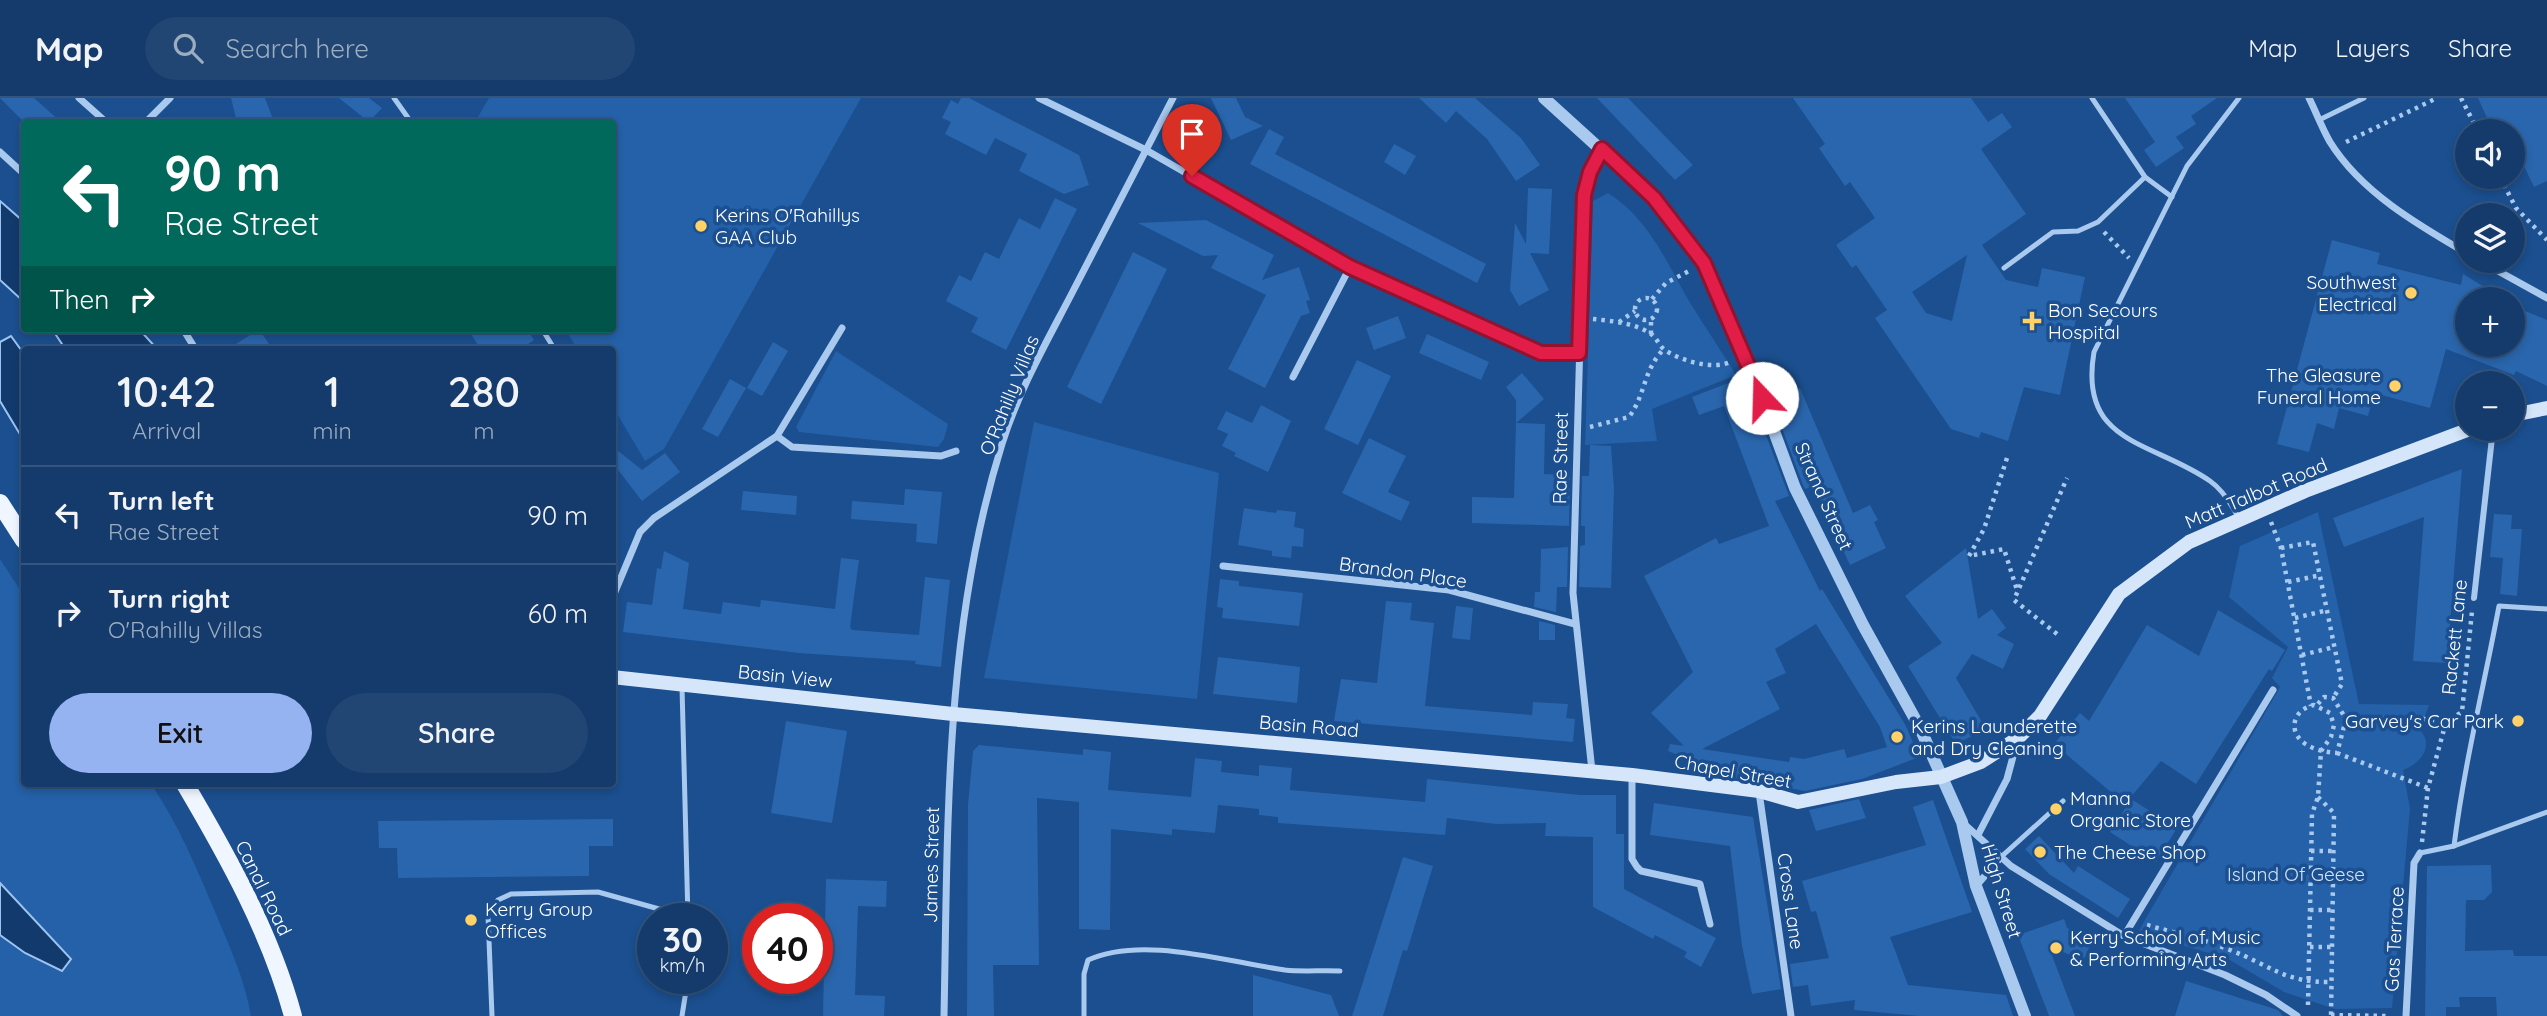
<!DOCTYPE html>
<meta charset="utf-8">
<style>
:root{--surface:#143b6b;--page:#214673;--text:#f1f3f6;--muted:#9dadc1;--line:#33557e;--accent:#95b2f1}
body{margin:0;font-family:Quicksand,sans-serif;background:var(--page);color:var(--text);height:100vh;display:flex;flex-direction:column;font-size:26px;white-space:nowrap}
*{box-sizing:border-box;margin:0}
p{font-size:23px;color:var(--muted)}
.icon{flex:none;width:38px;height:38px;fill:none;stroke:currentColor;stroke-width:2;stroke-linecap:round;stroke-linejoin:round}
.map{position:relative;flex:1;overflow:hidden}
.details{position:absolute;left:21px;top:248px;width:595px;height:441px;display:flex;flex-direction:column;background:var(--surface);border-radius:7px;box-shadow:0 4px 10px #0003,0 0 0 2px var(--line)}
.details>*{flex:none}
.banner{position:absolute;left:21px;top:21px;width:595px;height:214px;border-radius:7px;box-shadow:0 4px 10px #0003,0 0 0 2px var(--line);background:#00695c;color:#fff;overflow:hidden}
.tools{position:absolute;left:2455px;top:21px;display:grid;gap:14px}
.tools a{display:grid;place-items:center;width:70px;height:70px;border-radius:50%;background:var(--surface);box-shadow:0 4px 10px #0003,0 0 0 2px var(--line);font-size:35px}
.speed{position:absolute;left:637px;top:805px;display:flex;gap:14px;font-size:35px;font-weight:700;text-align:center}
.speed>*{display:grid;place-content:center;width:91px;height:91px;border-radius:50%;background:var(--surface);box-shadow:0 4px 10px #0003,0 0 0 2px var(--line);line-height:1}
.speed small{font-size:18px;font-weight:400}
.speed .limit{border:10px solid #d22;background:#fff;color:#111}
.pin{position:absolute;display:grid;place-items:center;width:60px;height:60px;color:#fff;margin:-72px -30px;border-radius:50% 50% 50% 0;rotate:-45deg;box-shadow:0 0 7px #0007}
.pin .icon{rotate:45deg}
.me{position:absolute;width:77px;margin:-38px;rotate:339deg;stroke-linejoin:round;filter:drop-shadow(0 0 5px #0008)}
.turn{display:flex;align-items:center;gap:24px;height:147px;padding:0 28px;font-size:32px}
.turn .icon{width:91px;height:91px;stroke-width:2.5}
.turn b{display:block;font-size:49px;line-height:60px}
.then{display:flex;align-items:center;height:66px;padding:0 28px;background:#0003;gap:14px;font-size:26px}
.eta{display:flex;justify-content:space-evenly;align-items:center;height:119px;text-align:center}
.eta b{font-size:42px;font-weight:600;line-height:49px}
.primary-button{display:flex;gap:14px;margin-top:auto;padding:14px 28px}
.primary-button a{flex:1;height:80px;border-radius:42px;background:var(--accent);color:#111;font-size:28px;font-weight:600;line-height:80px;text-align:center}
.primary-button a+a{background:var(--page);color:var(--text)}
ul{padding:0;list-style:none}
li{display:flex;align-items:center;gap:21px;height:98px;padding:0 28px;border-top:2px solid var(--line)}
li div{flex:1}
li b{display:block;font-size:26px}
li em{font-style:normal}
header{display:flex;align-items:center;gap:42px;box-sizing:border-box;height:98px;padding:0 35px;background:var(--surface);border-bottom:2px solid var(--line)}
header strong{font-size:33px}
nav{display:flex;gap:38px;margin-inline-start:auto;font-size:24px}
.search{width:490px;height:63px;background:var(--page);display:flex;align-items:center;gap:18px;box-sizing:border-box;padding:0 24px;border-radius:38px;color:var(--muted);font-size:26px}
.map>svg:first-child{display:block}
</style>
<header>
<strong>Map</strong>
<div class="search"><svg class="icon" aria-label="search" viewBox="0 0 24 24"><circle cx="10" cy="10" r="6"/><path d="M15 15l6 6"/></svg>Search here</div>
<nav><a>Map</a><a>Layers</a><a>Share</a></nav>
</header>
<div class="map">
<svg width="2547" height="918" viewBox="0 0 2547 918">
<rect width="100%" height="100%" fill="#1b4f8f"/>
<g fill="#2461a8">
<polygon points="489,0 861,0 664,351 645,363 613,309 612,252 578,252 565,231 612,231 612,24 475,24"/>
<path d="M 1608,95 C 1648,120 1666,163 1689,203 C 1704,228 1721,252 1736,277 L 1652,311 L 1657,343 L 1585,347 L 1593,103 Z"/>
<polygon points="836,253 948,326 944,341 938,349 799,334 796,329"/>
<polygon points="1034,324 1219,375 1197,601 984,580"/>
<path d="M 2318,414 L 2359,606 L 2429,607 L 2420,632 C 2435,648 2420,666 2403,672 L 2410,711 L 2392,910 L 2335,911 L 2284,894 L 2228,861 L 2138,834 L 2280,589 L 2272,580 L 2288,549 L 2229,499 L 2240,448 Z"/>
<path d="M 0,461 L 24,498 L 24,686 L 151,686 C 179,727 197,771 216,816 C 230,850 245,882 251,918 L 0,918 Z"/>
</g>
<g fill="#123a6d" stroke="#9cc4f0" stroke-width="2">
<polygon points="0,103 24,124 24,204 0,182"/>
<polygon points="52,231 139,231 158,252 66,252"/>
<polygon points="11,238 24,256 24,343 0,303 0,244"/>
<polygon points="0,785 71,861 62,873 25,855 0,837"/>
</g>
<g fill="#2a66ad" fill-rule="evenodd">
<polygon points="0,0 34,0 61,24 24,24"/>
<polygon points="231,0 265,0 274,24 237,24"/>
<polygon points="339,0 369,0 382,10 369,24"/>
<polygon points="961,0 969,0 1079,57 1089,87 1064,96 1019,73 1027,56 995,40 986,57 945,36 951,24 942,20 951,2 958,6"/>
<polygon points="1211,0 1236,0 1245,19 1263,28 1231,42"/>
<polygon points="1419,0 1475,0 1521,40 1540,67 1516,83 1487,41 1456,13 1446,25"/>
<polygon points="1597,0 1628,0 1693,67 1675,82"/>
<path d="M 1793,0 L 1971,0 L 1988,24 L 2002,15 L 2012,29 L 1981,51 L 2026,116 L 1982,147 L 2006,182 L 2038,189 L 2042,170 L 2085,179 L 2060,297 L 2024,289 L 2008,343 L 1981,334 L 1979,340 L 1951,331 L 1875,220 L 1887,212 L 1856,167 L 1852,170 L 1836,147 L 1875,120 L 1850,84 L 1845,88 L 1819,50 L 1825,46 ZM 1967,157 L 1952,223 L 1926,215 L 1912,194 Z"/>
<polygon points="2125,0 2217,0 2191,18 2196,26 2176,39 2184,50 2156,69 2144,52 2155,44"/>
<polygon points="2478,0 2547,0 2547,83 2534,89 2513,45 2513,33 2493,33"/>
<polygon points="1269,31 1284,39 1275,56 1486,166 1477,185 1250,66"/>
<polygon points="1394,46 1416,58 1405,77 1384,64"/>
<polygon points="1528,90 1552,91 1549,156 1530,155 1549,192 1519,208 1510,192 1515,125 1526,146"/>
<polygon points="1055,100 1077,111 1006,252 971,234 978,220 946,203 959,177 971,183 985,154 999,161 1019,120 1040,131"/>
<polygon points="1206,122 1274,157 1262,182 1299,169 1310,202 1306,203 1310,215 1301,218 1265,290 1228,271 1266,197 1211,170 1218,157 1203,158 1138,125"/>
<polygon points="2332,142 2380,155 2377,166 2461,187 2463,176 2504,201 2468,201 2468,247 2513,247 2513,208 2547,222 2547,288 2516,273 2514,277 2446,251 2430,310 2374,295 2368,318 2339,310 2334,331 2317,325 2309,354 2277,346"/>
<polygon points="1133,154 1167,171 1101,306 1067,289"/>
<polygon points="1398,218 1406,240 1374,252 1366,230"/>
<polygon points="259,231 273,252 227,252"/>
<polygon points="468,231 527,231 534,242 519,252 481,252"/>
<polygon points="1427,236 1489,264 1481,282 1419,255"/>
<polygon points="773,244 788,253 762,298 747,290"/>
<polygon points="1357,262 1391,278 1358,347 1324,331"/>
<polygon points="1522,275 1544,301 1516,325 1516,302 1506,289"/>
<path d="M 1744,279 L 1789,398 L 1775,403 L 1820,493 L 1822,491 L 1906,628 L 1919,659 L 1862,681 L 1805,693 L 1734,680 L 1668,653 L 1670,646 L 1684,648 L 1651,615 L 1693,574 L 1644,478 L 1716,440 L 1719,446 L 1769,428 L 1724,308 L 1699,317 L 1692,299 ZM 1816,526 L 1880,629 L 1887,649 L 1847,660 L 1844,651 L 1804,661 L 1790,659 L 1789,664 L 1702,651 L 1780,611 L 1766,584 L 1786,575 L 1775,551 Z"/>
<polygon points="730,281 746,290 718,339 702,331"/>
<polygon points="1800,290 1853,415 1870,407 1878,422 1874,424 1886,450 1850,467 1813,388 1805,391 1803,387 1772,303"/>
<polygon points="1261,307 1291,323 1268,374 1234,358 1236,355 1222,348 1228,336 1217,331 1226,313 1252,325"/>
<polygon points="1516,325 1545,326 1544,376 1570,377 1569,428 1472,425 1472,399 1514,400"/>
<polygon points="1369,340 1406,358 1388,394 1410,404 1401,423 1342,395"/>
<polygon points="1590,347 1611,348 1614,391 1611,490 1579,489 1580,448 1585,447 1585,428 1581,428 1582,378 1589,378"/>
<polygon points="612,348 642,372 665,355 680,374 642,403 612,364"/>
<polygon points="2462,371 2447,565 2413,563 2424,419 2344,449 2333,420"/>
<polygon points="905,391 942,394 937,446 916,444 917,426 851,421 852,403 904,407"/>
<polygon points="743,393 797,398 796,417 741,412"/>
<polygon points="1244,410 1276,415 1277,412 1296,414 1294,429 1304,431 1303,449 1292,448 1291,460 1272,458 1272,453 1238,447"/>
<polygon points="2494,416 2512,417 2511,431 2522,431 2517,498 2500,496 2503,460 2490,459"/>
<polygon points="1568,449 1567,489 1557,489 1556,514 1534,509 1535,494 1540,494 1541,451"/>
<polygon points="1966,450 1978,521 1992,511 2006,530 1997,537 2014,546 2003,571 1972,556 1956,580 1986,631 1956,646 1908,568 1942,545 1905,498"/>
<polygon points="664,453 689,465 683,511 721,516 723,504 760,509 761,502 835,511 841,460 859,462 850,529 852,532 919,537 925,479 950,482 941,569 915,566 916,563 799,555 623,534 627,504 652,507 657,470 661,471"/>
<polygon points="1220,481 1239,483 1239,488 1303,495 1299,528 1222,520 1223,510 1217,509"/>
<polygon points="1386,503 1412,505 1410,522 1434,525 1425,608 1532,617 1533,604 1568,606 1566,620 1575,621 1573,644 1334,623 1341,581 1377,585"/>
<polygon points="1456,508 1473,510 1470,542 1452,540"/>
<polygon points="2218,512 2285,552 2272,573 2269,571 2196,686 2161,663 2125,706 2054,646 2080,615 2089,623 2147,527 2199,558"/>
<polygon points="1539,523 1555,527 1555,542 1539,542"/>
<polygon points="1218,559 1300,569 1297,605 1213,596"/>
<polygon points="786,623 847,633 832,725 771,715"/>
<polygon points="979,647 1083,657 1083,651 1111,654 1108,692 1191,699 1195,660 1222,663 1221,674 1259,678 1259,667 1292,670 1290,692 1425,704 1427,681 1580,697 1616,697 1616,736 1624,736 1624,791 1716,840 1701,869 1684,859 1687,854 1655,837 1653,841 1593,809 1593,739 1545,738 1546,725 1496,726 1447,720 1445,737 1278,725 1278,719 1259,717 1259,711 1218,707 1215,735 1172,731 1172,737 1111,731 1110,832 1079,831 1079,704 1037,700 1039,867 993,867 994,918 967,918 968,707 973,653"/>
<polygon points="1859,701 1866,720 1816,733 1809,712"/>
<polygon points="2131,701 2177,730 2156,764 2110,734"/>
<polygon points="1933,702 1972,814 1890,839 1908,887 2006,897 2013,918 1920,918 1854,912 1855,902 1811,908 1808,887 1793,889 1790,866 1829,860 1816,813 1811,814 1802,783 1926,747 1913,709"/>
<polygon points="1654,705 1753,719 1781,891 1752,896 1742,848 1730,748 1650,737"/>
<polygon points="613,721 613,748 589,748 589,778 398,780 397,750 379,750 378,723"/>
<polygon points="2039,738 2074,775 2078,768 2130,801 2118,820 2049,776 2025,751"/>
<polygon points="1403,759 1433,768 1407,853 1403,852 1383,918 1352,918"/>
<polygon points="2491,767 2492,794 2484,802 2466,802 2465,853 2513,852 2514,858 2547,858 2547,918 2497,918 2496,899 2459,899 2460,909 2446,909 2446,918 2425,918 2427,768"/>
<polygon points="826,781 887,783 886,809 858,808 855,897 885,898 884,918 823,918"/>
<polygon points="2064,821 2067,830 2093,842 2083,863 2048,847 2075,918 2049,918 2018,837"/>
<polygon points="1253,877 1331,897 1339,918 1253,918"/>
<polygon points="2186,883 2278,912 2283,918 2175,918"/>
</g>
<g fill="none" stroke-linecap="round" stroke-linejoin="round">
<g stroke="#a9c9ee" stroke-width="4.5" stroke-dasharray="3.5 5" stroke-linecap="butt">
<polyline points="2461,0 2478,33"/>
<polyline points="2346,44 2437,0"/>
<polyline points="2500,79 2516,110 2547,142"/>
<polyline points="2104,134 2129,160"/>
<circle cx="1646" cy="211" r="11"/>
<polyline points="1652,201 1666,185 1691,172"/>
<path d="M 1593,221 C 1612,223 1635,225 1651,236 C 1657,240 1659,248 1665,252 C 1681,263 1715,273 1732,263"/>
<polyline points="1619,224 1635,213"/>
<polyline points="1651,236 1651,220"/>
<path d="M 1590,329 L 1629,319 C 1646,296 1643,272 1664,251"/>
<polyline points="2007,360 1984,431 1969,458 2004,451 2017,492"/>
<polyline points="2271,424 2281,450 2311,608"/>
<polyline points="2281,450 2313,444 2342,586 2333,600"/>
<polyline points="2288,484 2321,477"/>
<polyline points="2295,520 2328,512"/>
<polyline points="2057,536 2014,502 2067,380"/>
<polyline points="2302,557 2334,549"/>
<polyline points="2346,621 2417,620 2446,624"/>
<polyline points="2337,655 2428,690"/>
<polyline points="2318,699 2334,715 2331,918"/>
<polyline points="2422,744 2428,690 2446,624 2462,614 2472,513"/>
<polyline points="2311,753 2333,753"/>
<polyline points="2310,812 2332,812"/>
<path d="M 2147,827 C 2175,835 2203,841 2230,852 C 2270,867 2285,885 2331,884"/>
<polyline points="2310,849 2332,849"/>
<path d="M 2308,907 L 2312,716 L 2318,699 L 2321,653 L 2331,639 L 2334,627 L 2330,615 L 2314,607 C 2294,611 2287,632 2304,645 C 2314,652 2325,654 2337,655 L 2346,621 L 2333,600 L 2324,599 L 2317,607"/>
<polyline points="2331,917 2386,918"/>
</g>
<g stroke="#a9c9ee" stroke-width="5">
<polyline points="394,0 411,24"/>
<polyline points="2092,0 2145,79 2172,99"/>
<path d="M 2239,0 L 2187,68 L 2094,254 C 2078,347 2153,343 2210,383 C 2223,392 2232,407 2239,421"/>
<polyline points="2319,22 2364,0"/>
<polyline points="2004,170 2053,134 2078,133 2098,124 2145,79"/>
<polyline points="542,231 555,252"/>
<polyline points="682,589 688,821"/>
<path d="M 2454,748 C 2464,667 2484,588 2499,508 L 2547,511"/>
<polyline points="2420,755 2454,748 2547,714"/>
<polyline points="2001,759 2063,703"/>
<polyline points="492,918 488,817 498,802 511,796 598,794 659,811 688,811"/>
<polyline points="682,918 688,880"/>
<path d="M 1084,918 L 1084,876 L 1088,862 C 1142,837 1227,864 1285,872 C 1303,874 1322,872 1340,873"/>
</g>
<polyline stroke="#a9c9ee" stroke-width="6" points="2474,500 2493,331"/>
<g stroke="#a9c9ee" stroke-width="7">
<polyline points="79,0 106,24"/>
<polyline points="1039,0 1146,52 1350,169 1541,255 1579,255"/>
<path d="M 2309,0 C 2316,14 2322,30 2330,44 C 2361,94 2418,127 2468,156"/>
<polyline points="146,24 170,0"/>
<polyline points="0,54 24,76"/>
<polyline points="2480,163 2547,200"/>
<polyline points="183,231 196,252"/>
<polyline points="1293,279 1350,169"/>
<polyline points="777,338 792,349 941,358 956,353"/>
<polyline points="1223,468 1449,492 1575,526"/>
<polyline points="612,501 640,434 654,420 777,338 842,230"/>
<polyline points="1592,673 1573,495 1584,97 1590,74 1602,52"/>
<polyline points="1632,678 1632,761 1637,769 1641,773 1700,786 1710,826"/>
<polyline points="1759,694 1791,918"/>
<polyline points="1962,724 2011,768 2124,838 2225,877 2266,897 2297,918"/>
<polyline points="1978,737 2007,681 2018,640"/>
<polyline points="1977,787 2001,759"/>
<polyline points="2124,838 2273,592"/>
<path d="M 944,918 C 948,726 944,531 1002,346 C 1018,294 1046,245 1071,197 C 1105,132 1139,66 1173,0"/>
<polyline points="2406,918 2414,765 2420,755"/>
</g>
<polyline stroke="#a9c9ee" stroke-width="12" points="1544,0 1654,100 1705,165 1745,255 1795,390 1863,527 1920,630 1962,724 1976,788 2025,918"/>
<g stroke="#d6e6fa" stroke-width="14">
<polyline points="2513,317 2547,310"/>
<polyline points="612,579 953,616 1632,677 1759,693 1798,704 1896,684 1941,679 1981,664 2018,640 2040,618 2119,496 2189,444 2305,393 2470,331"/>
</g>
<g stroke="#f0f6ff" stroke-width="18">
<polyline points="0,405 24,442"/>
<path d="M 185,686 C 228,759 271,836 293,918"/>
</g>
</g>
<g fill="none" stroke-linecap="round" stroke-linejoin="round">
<defs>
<polyline id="route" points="1192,78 1350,169 1541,255 1579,255 1584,97 1590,74 1602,51 1654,100 1704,165 1762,300"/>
</defs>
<use href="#route" stroke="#92132f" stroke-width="18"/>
<use href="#route" stroke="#e11d48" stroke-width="12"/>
</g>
<g fill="#ffd166" stroke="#1b4f8f" stroke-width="2.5">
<circle cx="701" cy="128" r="7"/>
<circle cx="2411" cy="195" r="7"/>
<path d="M2028.5 212.5h7v7h7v7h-7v7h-7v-7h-7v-7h7z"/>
<circle cx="2395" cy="288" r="7"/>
<circle cx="2518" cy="623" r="7"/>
<circle cx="1897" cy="639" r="7"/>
<circle cx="2056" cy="711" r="7"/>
<circle cx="2040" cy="754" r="7"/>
<circle cx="471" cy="822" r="7"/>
<circle cx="2056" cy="850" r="7"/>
</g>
<g text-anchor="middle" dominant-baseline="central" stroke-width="7" stroke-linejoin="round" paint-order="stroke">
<g font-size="19" fill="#fff" stroke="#1b4f8f" text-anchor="start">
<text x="715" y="117">Kerins O'Rahillys<tspan x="715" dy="22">GAA Club</tspan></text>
<text x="2397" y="184" text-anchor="end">Southwest<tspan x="2397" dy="22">Electrical</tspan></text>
<text x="2048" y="212">Bon Secours<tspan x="2048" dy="22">Hospital</tspan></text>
<text x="2381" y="277" text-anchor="end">The Gleasure<tspan x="2381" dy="22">Funeral Home</tspan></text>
<text x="2504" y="623" text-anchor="end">Garvey's Car Park</text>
<text x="1911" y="628">Kerins Launderette<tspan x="1911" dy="22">and Dry Cleaning</tspan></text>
<text x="2070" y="700">Manna<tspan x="2070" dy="22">Organic Store</tspan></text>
<text x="2054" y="754">The Cheese Shop</text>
<text x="485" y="811">Kerry Group<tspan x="485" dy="22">Offices</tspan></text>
<text x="2070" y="839">Kerry School of Music<tspan x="2070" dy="22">&amp; Performing Arts</tspan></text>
</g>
<g font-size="19" fill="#fff" stroke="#1b4f8f">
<text transform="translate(1009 297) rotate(-68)">O'Rahilly Villas</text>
<text transform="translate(1560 360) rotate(-89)">Rae Street</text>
<text transform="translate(2256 395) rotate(-23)">Matt Talbot Road</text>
<text transform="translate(1824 398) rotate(66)">Strand Street</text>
<text transform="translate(1403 474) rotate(8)">Brandon Place</text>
<text transform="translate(2454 539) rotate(-84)">Rackett Lane</text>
<text transform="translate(785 578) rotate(6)">Basin View</text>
<text transform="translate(1309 628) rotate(5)">Basin Road</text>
<text transform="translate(1733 673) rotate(10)">Chapel Street</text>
<text transform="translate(931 767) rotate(-89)">James Street</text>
<text transform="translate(264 790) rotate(64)">Canal Road</text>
<text transform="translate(2002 793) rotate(73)">High Street</text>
<text transform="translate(1791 803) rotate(82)">Cross Lane</text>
<text transform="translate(2394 841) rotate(-87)">Gas Terrace</text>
</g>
<g font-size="19" fill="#cfe3fa" stroke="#1b4f8f">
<text x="2296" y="776">Island Of Geese</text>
</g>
</g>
</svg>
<div class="tools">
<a><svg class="icon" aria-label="sound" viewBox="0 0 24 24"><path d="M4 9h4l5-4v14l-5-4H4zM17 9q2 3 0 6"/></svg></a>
<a><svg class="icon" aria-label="layers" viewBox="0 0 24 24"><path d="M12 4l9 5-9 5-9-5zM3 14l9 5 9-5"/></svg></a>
<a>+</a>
<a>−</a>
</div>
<div class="speed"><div>30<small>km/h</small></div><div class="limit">40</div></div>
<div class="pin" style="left:1192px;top:78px;background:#d93025"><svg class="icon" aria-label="arrive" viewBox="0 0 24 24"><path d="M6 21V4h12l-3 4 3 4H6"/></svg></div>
<svg class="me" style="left:1762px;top:300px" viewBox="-20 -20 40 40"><circle r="19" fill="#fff"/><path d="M0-13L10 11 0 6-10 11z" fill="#e11d48"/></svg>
<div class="banner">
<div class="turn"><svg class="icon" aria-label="left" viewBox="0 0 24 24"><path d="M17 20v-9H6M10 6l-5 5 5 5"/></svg><div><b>90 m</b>Rae Street</div></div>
<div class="then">Then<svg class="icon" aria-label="right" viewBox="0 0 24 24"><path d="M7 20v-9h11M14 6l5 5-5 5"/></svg></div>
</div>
<section class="details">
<div class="eta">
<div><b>10:42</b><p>Arrival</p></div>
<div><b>1</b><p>min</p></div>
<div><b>280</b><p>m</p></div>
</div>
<ul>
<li><svg class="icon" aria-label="left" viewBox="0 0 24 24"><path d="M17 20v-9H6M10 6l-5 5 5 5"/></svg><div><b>Turn left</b><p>Rae Street</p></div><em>90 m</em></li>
<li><svg class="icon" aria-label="right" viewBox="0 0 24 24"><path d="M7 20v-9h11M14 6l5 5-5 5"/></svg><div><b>Turn right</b><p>O'Rahilly Villas</p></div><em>60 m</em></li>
</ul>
<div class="primary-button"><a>Exit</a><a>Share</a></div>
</section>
</div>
